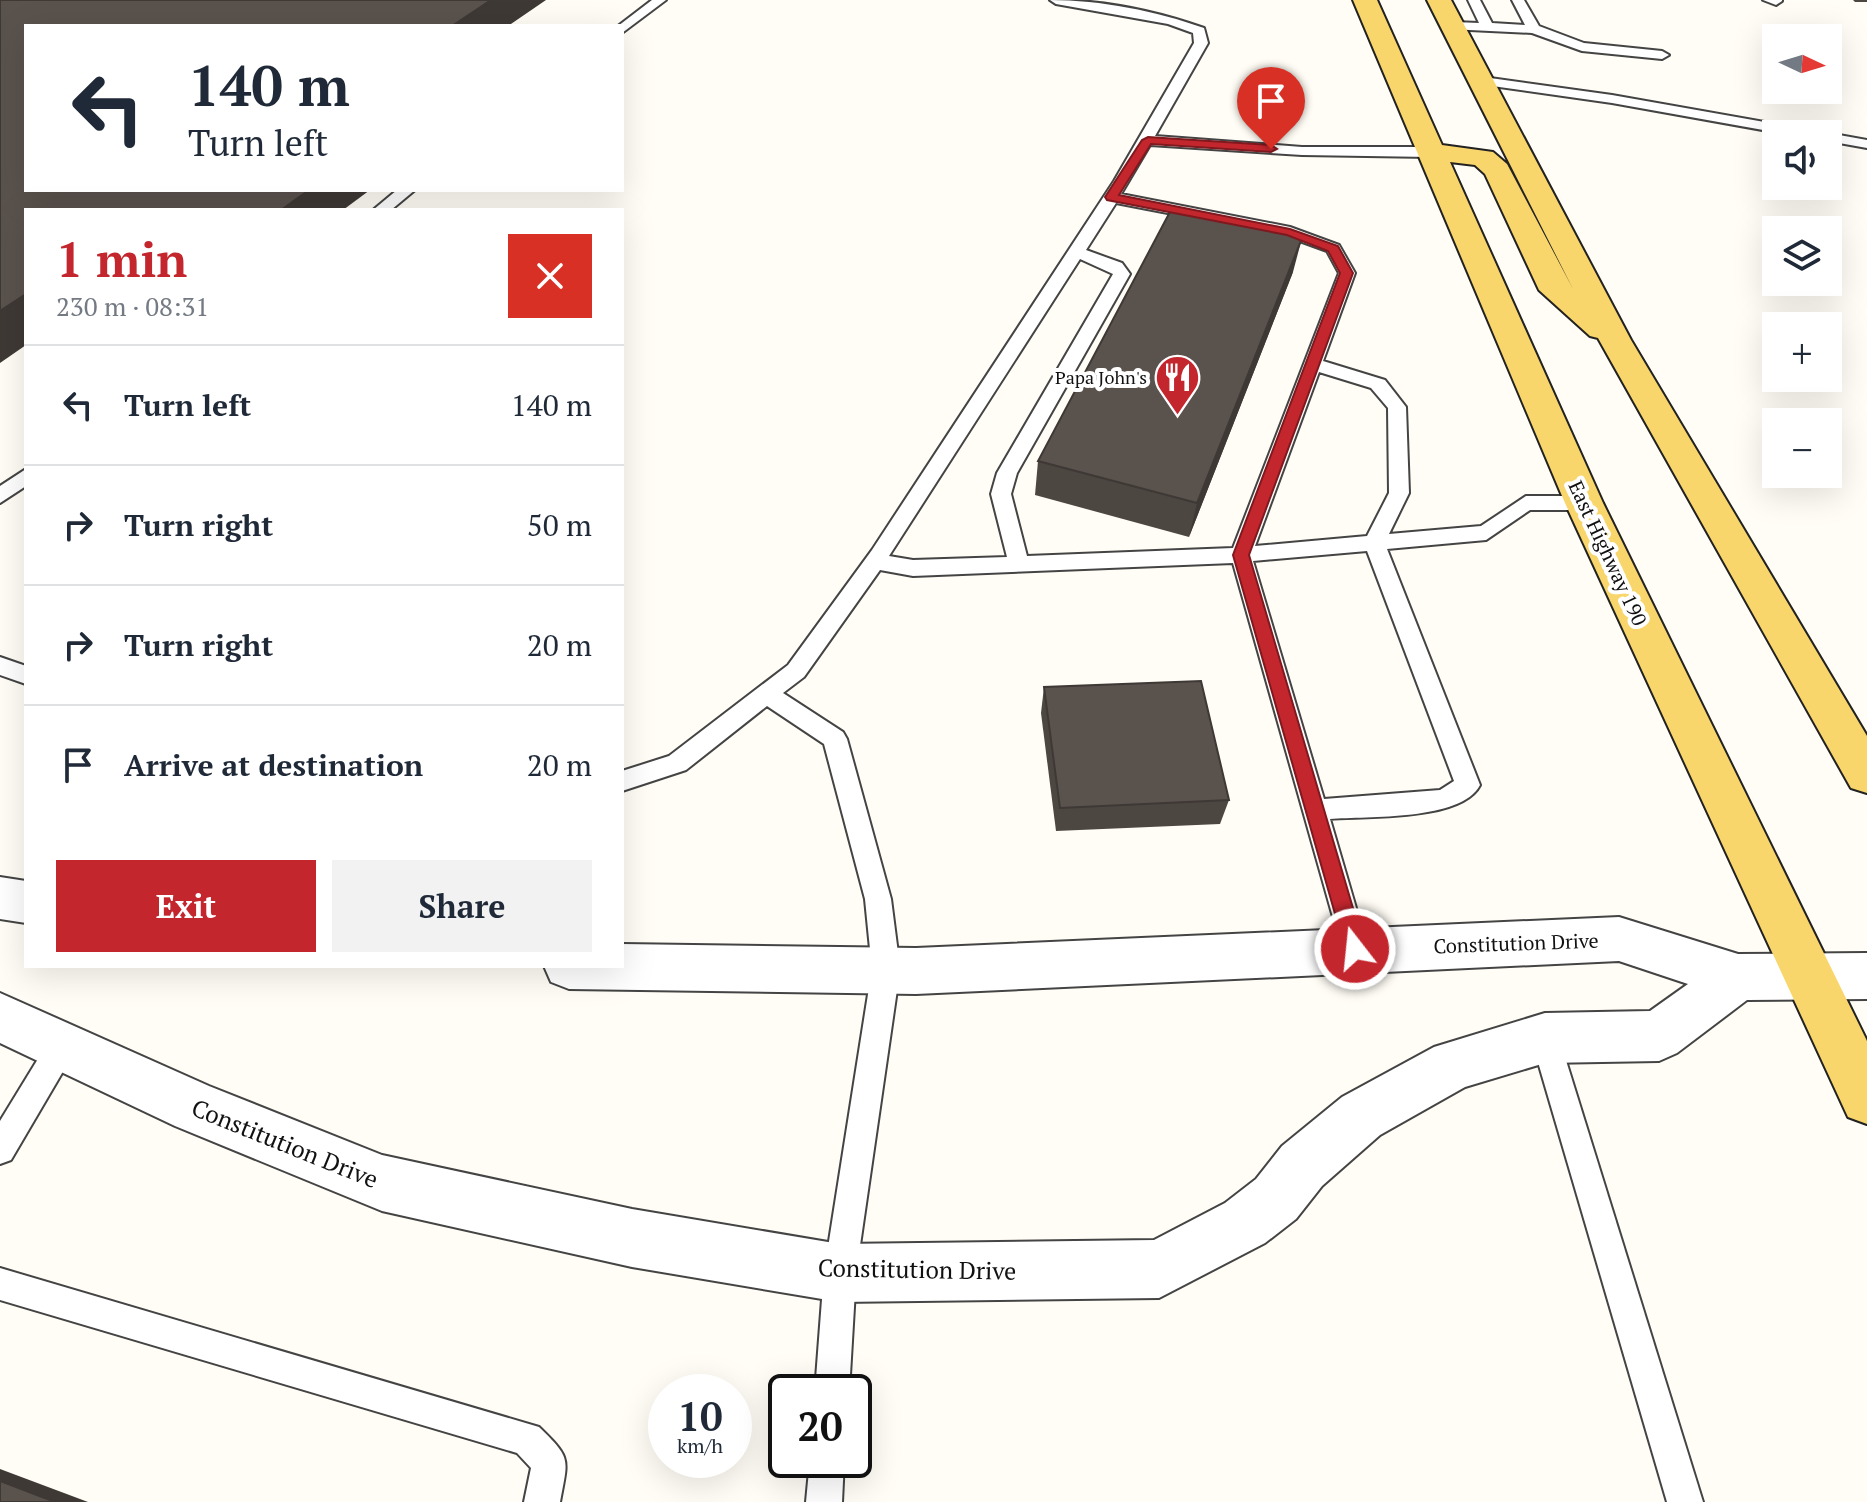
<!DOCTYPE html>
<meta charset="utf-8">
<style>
:root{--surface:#fff;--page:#f2f2f3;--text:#1f2937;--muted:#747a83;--line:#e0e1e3;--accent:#c4262e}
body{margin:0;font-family:"PT Serif",serif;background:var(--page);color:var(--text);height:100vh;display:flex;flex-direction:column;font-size:30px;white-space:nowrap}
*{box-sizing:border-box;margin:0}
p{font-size:26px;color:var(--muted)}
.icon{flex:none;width:44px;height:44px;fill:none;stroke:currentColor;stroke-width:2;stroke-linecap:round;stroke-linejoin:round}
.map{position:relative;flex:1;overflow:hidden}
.panel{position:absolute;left:24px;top:208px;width:600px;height:760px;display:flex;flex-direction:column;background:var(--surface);border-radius:0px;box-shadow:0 8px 32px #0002}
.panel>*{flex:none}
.hud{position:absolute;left:24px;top:24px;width:600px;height:168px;border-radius:0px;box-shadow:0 8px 32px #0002;background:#fff;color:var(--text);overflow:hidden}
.needle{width:52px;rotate:94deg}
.tools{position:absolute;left:1762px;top:24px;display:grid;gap:16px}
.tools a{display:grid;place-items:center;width:80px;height:80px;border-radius:0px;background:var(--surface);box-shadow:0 8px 32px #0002;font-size:40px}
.speed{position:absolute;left:648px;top:1374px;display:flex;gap:16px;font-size:40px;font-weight:700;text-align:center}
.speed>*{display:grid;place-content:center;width:104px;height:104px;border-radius:50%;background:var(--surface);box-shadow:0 8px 32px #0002;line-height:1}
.speed small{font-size:20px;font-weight:400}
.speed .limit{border:4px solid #111;border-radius:12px;background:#fff;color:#111}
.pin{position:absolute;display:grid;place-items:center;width:68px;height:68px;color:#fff;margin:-82px -34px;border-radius:50% 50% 50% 0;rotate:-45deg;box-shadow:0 0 8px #0007}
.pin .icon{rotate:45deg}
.me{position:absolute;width:88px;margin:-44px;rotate:344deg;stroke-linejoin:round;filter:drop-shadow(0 0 6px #0008)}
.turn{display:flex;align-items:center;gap:28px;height:168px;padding:0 32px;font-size:36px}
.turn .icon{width:104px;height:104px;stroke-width:2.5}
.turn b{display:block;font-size:56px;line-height:68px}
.round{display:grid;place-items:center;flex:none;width:84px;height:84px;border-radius:0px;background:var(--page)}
.overview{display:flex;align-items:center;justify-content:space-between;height:136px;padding:0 32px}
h1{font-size:48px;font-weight:600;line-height:60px;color:var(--accent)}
.cta{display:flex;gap:16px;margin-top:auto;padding:16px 32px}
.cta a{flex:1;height:92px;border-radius:0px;background:var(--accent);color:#fff;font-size:32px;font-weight:600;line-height:92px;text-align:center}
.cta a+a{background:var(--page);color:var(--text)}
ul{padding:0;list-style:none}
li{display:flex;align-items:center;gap:24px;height:120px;padding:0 32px;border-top:2px solid var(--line)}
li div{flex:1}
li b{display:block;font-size:30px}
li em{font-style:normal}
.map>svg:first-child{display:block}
</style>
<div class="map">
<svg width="1867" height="1502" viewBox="0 0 1867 1502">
<rect width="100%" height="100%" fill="#fffdf5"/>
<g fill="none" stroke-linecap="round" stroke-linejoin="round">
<defs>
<g id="lane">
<polygon points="652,0 666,0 622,33 622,26 618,26"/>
<path d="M 1050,0 C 1101,0 1156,11 1204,28 L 1208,43 L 1155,136 L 1302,147 L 1431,147 L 1439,152 L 1431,157 L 1302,155 L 1150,145 L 1121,194 L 1290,227 L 1339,245 L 1355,273 L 1323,361 L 1385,380 L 1406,407 L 1409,493 L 1389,534 L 1481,526 L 1526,496 L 1584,496 L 1594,503 L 1584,510 L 1530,510 L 1486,540 L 1387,549 L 1480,785 C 1462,821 1367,816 1330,819 L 1368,949 L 1365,958 L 1355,961 L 1345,958 L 1342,949 L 1233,563 L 913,576 L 880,570 L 804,677 L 783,693 L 843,732 L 847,739 L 891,899 L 900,969 L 856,1273 L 849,1392 L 815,1392 L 824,1273 L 872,969 L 865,899 L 824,744 L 767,706 L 686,770 L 622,791 L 622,771 L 669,756 L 788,665 L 872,550 L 1114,181 L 1194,43 L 1193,33 L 1168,24 L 1056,4 ZM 1116,203 L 1286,236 L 1327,251 L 1339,273 L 1233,548 L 1027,556 L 1011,494 L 1017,473 L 1130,274 L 1122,263 L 1086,250 ZM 1080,259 L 1113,274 L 997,473 L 991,494 L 1007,557 L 913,560 L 889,556 ZM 1319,372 L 1371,388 L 1388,408 L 1389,493 L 1367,536 L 1255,546 ZM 1367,551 L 1454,781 L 1440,790 L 1324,799 L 1253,561 Z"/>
<polygon points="1468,0 1480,0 1492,23 1525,25 1512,0 1524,0 1539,26 1584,43 1662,51 1669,55 1662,59 1582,51 1532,33 1449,29 1447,26 1454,22 1479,23"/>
<polygon points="1763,0 1782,0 1782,1 1776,5"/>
<polygon points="1483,77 1612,95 1810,130 1817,134 1785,134 1612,103 1478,84 1476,81"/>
<polygon points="1828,133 1867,140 1867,148 1828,141 1828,134 1823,134"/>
<polygon points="397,190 415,190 391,210 373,210"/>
<polygon points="26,469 26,486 0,503 0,486"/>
<polygon points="0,657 26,666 26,684 0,675"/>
<polygon points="1545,1024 1555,1028 1559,1038 1703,1502 1667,1502 1531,1038 1535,1028"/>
<polygon points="62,1032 72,1036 76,1046 72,1056 11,1160 0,1164 0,1121 52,1036"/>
<path d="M 0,1268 L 539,1427 C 572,1459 568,1458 560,1502 L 524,1502 L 531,1468 L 517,1453 L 0,1300 Z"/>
<polygon points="810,1460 844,1460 842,1502 806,1502"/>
</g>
<g id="street">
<polygon points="0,877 26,881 26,923 0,919"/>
<polygon points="1619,917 1738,954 1867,953 1867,999 1747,1000 1677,1053 1659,1061 1545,1063 1465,1087 1380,1135 1322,1186 1296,1219 1265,1243 1159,1298 840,1302 632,1267 382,1211 175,1126 0,1043 0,993 209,1086 382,1155 632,1209 840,1244 1154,1240 1225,1203 1256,1179 1282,1146 1342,1097 1434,1047 1545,1013 1650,1011 1688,984 1619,961 916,994 569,989 551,982 544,966 622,966 622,944 916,948"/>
</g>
<polygon id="primary" points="1353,0 1377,0 1442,145 1493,152 1507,164 1573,289 1427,0 1451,0 1631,340 1867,736 1867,793 1851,788 1598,338 1590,336 1539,290 1485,174 1475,165 1450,162 1603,503 1867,1041 1867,1124 1848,1117 1565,503"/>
</defs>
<use href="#lane" stroke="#444" stroke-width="4"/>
<use href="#street" stroke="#444" stroke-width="4"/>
<use href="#primary" stroke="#222" stroke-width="4"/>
<use href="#lane" fill="#fff" fill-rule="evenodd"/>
<use href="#street" fill="#fff" fill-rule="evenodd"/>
<use href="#primary" fill="#f9d66b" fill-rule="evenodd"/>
</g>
<g fill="#4d4742">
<polygon points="1853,0 1867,0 1867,2 1855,2"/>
<polygon points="1293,272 1189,537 1035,495 1038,461"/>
<polygon points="1044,687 1229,800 1220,824 1056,831 1041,713"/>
</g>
<g fill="#3f3936">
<polygon points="491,0 546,0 508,26 452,26"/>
<polygon points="309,190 370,190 343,210 281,210"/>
<polygon points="1302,238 1293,272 1189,537 1197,503"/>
<polygon points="26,294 26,345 0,363 0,311"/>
<polygon points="0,1469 88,1502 55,1502 0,1481"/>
</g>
<g fill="#5a524d" stroke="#3f3936" stroke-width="2">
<polygon points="0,0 491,0 452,26 26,26 26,190 309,190 281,210 26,210 26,294 0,311"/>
<polygon points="1171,210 1302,238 1197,503 1038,461"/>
<polygon points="1201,681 1229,800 1060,808 1044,687"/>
<polygon points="0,1481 55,1502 0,1502"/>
</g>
<polygon fill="#c4262e" stroke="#7f191e" stroke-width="2" points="1148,137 1271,145 1277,149 1271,152 1151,144 1119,195 1290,229 1338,246 1353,273 1249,555 1365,949 1362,956 1355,958 1348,956 1345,949 1233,555 1340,273 1328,251 1287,235 1107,200 1105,197 1142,140"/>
<defs>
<symbol id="restaurant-pin" viewBox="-11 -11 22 30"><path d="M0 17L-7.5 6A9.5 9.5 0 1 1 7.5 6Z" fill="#c4262e" stroke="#fff"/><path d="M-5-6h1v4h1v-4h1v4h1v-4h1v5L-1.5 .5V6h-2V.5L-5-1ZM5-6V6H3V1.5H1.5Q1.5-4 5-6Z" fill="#fff"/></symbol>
</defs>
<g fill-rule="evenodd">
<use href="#restaurant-pin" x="1152" y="352" width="51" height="69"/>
</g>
<g text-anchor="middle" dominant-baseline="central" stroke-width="8" stroke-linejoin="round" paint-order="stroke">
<g font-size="18" fill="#111" stroke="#fff" text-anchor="end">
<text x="1147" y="377">Papa John's</text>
</g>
<g font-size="20" fill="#111" stroke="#fff">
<text transform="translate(1608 553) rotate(65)">East Highway 190</text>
<text transform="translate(1516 943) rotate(-2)">Constitution Drive</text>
</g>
<g font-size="24" fill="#111" stroke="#fff">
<text transform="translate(285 1143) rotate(22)">Constitution Drive</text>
<text transform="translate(917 1269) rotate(1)">Constitution Drive</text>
</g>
</g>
</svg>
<div class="tools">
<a><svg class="needle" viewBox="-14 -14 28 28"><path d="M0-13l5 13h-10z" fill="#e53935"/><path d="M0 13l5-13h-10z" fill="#747a83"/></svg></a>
<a><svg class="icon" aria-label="sound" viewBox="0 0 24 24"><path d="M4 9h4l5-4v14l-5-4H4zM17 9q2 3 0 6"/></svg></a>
<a><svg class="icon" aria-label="layers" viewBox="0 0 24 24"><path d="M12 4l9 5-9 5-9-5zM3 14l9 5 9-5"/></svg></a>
<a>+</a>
<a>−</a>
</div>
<div class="speed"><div>10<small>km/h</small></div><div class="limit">20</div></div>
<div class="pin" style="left:1271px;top:149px;background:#d93025"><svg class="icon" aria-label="arrive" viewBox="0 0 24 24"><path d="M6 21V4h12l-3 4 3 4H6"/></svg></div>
<svg class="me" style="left:1355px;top:949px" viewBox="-20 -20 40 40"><circle r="17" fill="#c4262e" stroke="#fff" stroke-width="3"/><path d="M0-11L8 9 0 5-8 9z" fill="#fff"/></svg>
<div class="hud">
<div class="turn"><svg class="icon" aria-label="left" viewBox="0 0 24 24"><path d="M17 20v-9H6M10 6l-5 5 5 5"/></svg><div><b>140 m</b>Turn left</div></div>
</div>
<section class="panel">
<div class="overview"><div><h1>1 min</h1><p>230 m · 08:31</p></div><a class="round" style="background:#d93025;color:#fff"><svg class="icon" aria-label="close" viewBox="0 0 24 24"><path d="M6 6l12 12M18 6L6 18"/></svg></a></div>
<ul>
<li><svg class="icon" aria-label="left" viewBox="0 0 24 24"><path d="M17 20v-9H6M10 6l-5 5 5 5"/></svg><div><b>Turn left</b></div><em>140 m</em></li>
<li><svg class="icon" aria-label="right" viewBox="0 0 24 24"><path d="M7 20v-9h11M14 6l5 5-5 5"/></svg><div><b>Turn right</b></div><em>50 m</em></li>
<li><svg class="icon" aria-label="right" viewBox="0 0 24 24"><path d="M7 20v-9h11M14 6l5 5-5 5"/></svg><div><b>Turn right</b></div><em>20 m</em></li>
<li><svg class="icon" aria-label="arrive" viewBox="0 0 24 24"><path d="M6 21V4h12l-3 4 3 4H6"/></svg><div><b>Arrive at destination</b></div><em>20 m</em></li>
</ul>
<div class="cta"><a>Exit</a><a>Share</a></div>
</section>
</div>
